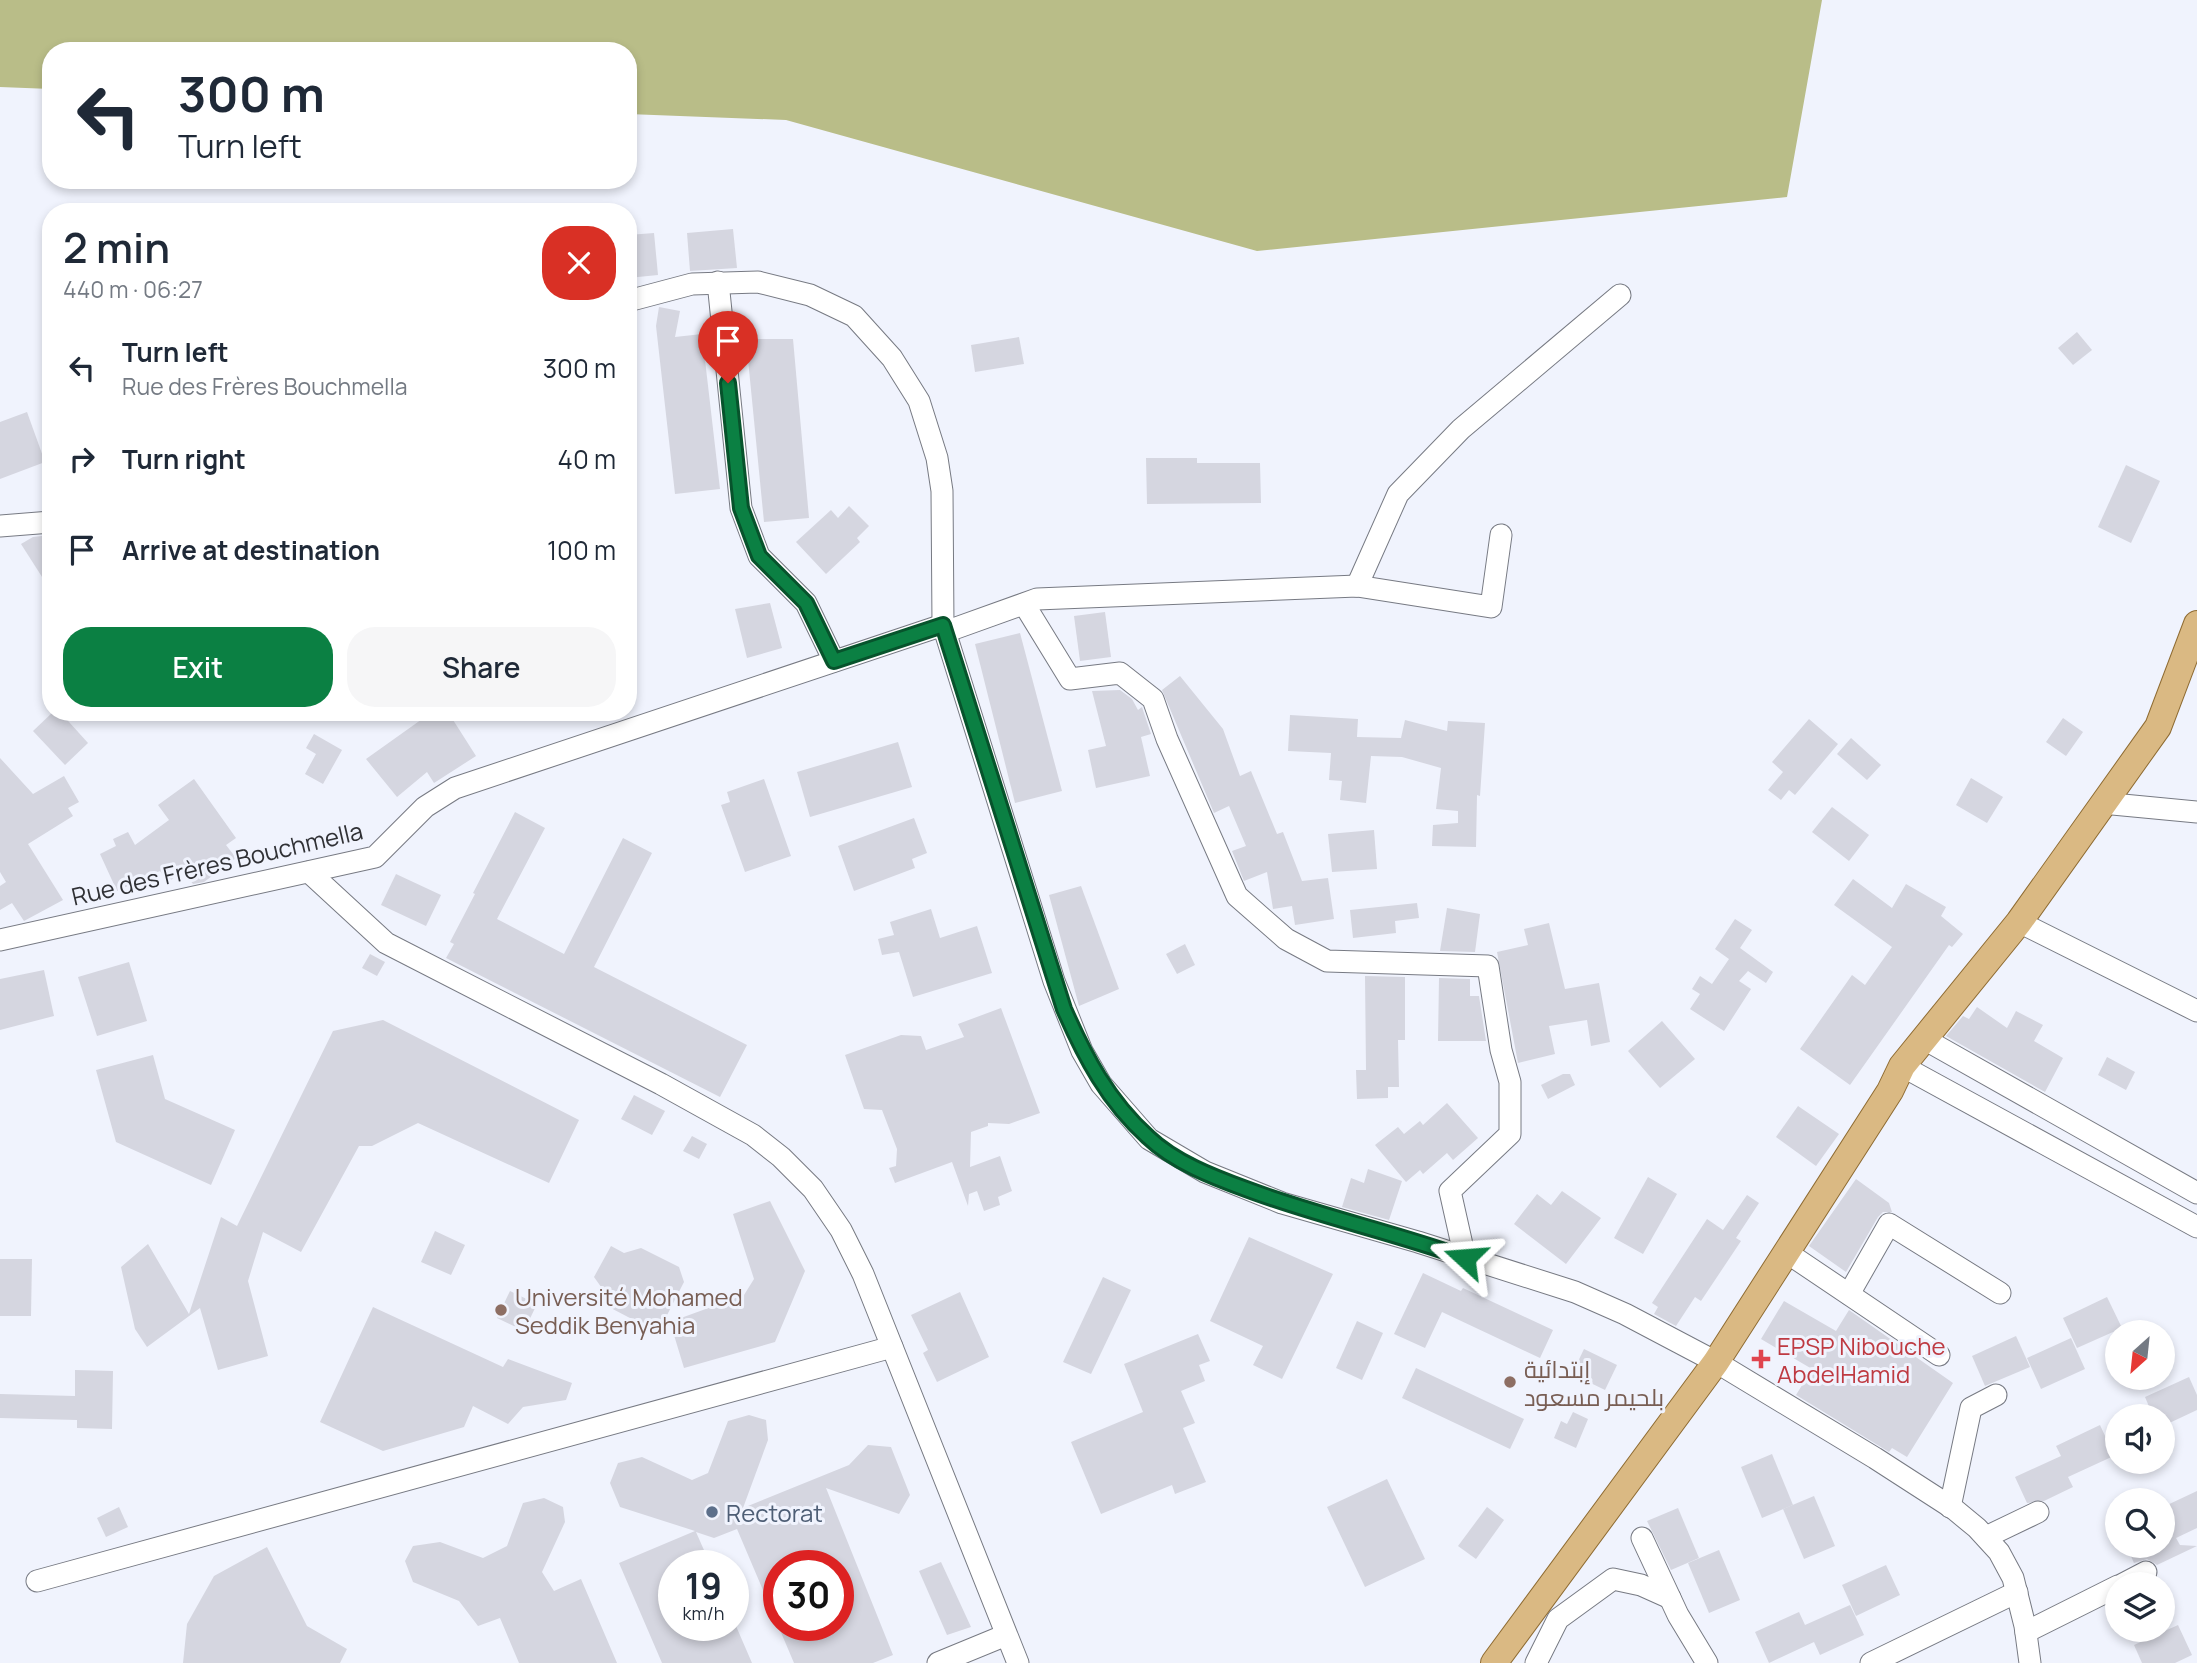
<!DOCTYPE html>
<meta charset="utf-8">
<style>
:root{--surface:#fff;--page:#f6f6f7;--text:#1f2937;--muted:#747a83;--accent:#0b8043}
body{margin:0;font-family:Manrope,Cairo,sans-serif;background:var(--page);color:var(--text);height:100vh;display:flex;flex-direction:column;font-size:26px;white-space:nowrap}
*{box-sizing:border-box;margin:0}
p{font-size:23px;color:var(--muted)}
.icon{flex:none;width:38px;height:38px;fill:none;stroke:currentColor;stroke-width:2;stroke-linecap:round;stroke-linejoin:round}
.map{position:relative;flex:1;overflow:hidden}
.sheet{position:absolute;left:42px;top:203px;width:595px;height:518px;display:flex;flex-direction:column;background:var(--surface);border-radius:28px;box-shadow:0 4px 10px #0003}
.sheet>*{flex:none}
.guide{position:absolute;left:42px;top:42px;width:595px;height:147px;border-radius:28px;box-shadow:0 4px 10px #0003;background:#fff;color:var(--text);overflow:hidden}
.needle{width:46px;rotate:207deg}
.fabs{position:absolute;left:2105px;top:1320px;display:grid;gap:14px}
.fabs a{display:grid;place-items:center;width:70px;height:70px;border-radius:50%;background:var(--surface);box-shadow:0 4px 10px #0003;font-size:35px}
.speed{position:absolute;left:658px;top:1550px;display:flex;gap:14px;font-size:35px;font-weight:700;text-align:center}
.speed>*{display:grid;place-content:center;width:91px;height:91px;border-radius:50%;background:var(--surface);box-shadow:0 4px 10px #0003;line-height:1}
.speed small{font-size:18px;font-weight:400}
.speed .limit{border:10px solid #d22;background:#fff;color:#111}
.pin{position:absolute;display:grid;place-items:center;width:60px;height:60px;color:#fff;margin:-72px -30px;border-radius:50% 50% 50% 0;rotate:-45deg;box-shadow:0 0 7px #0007}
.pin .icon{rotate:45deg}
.me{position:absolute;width:77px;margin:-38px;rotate:289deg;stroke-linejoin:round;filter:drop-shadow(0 0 5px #0008)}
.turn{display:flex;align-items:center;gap:24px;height:147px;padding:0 21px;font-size:32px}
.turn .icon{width:91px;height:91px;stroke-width:2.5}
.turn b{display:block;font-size:49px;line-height:60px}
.round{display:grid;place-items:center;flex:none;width:74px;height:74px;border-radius:28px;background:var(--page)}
.head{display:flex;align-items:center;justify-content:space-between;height:119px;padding:0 21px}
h1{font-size:42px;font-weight:600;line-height:52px}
.primary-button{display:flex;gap:14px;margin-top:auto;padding:14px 21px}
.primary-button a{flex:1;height:80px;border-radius:28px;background:var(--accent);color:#fff;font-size:28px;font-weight:600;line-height:80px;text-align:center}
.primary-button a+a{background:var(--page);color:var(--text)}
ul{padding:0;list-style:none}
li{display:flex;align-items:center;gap:21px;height:91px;padding:0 21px}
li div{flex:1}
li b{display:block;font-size:26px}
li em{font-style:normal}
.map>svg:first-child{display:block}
</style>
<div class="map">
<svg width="2197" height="1663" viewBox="0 0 2197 1663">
<rect width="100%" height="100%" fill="#f0f3fd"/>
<polygon fill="#b9bd88" points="0,0 1822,0 1787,197 1257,251 786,120 628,114 628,51 51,51 51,89 0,87"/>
<g fill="#d5d6e0" fill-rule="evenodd">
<polygon points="733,229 737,268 690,271 687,233"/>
<polygon points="654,233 658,275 628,278 628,235"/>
<polygon points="659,307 680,311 675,337 702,334 720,489 675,494 656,326"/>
<polygon points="2077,332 2092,350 2073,365 2058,348"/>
<polygon points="1019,337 1024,364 975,372 971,345"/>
<polygon points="746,339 793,339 809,518 764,522"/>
<polygon points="27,412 45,462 0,479 0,422"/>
<polygon points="1146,458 1197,458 1197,463 1260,463 1261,503 1147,504"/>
<polygon points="2126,465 2160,481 2131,543 2098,527"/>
<polygon points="849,506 869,526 857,538 860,542 826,574 796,542 831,510 838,518"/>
<polygon points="50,535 51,537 51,591 21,544 33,537"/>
<polygon points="770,603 782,648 747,658 735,609"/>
<polygon points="1105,612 1111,657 1080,661 1074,616"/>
<polygon points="1020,633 1062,791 1015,803 975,644"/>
<polygon points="1180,676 1223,729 1240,776 1251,771 1277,834 1283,832 1302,881 1328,878 1334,919 1295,925 1292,906 1273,909 1267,872 1244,881 1232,851 1246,846 1229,806 1214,813 1162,690"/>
<polygon points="1120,690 1132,699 1138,710 1142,707 1151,734 1141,737 1150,776 1096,788 1088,750 1106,746 1092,691"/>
<polygon points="53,712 60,712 88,743 65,765 33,731"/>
<polygon points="432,712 448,712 476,756 434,783 427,772 397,797 366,759"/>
<polygon points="1290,715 1358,719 1357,737 1401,738 1405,720 1447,731 1448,721 1485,723 1480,796 1477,795 1476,847 1432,846 1433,825 1458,823 1458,811 1436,809 1441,768 1402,757 1371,756 1366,803 1340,800 1342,781 1329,780 1331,753 1288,751"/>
<polygon points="2063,718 2083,732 2066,756 2046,742"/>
<polygon points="1809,719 1838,744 1795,795 1789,790 1781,800 1768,790 1783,772 1772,762"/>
<polygon points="314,734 342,750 323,784 305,774 316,754 306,748"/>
<polygon points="1851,738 1881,765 1867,780 1837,754"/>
<polygon points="898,742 912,787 810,817 797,772"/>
<polygon points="0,758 33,794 64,776 79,802 68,808 73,816 28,844 63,900 24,921 12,903 0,910 0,886 6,882 0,872"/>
<polygon points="1971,778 2003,797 1987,823 1956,805"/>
<polygon points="194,779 236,838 226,845 236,858 204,882 193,884 183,871 168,882 160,871 117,891 100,854 116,846 113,839 128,832 135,845 169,820 158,805"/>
<polygon points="764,779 791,856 745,872 721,805 730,802 727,792"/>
<polygon points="1832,807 1869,835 1849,861 1812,832"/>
<polygon points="515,812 545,828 497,919 564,954 623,838 652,853 594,967 747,1045 720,1097 446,958 454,944 450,942 475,894 473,893"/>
<polygon points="914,818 927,853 912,859 915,868 854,891 838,846"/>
<polygon points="1374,830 1377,869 1332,872 1328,834"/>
<polygon points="396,874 441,895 426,926 381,905"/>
<polygon points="1853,879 1892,908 1906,884 1946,907 1941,916 1963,934 1952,947 1949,945 1850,1085 1800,1049 1852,975 1865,985 1892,947 1834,905"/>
<polygon points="1081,886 1119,989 1079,1006 1049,895"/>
<polygon points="1417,903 1419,918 1395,921 1396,933 1353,938 1350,910"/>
<polygon points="1447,908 1480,914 1475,952 1440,951"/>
<polygon points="931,909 940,938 977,926 992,973 913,997 899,952 882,955 878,939 894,935 890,922"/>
<polygon points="1735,919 1752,930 1740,948 1773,972 1766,983 1748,971 1739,981 1751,989 1724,1031 1690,1009 1700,994 1692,989 1700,976 1712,984 1729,959 1715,949"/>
<polygon points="1549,923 1565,989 1599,983 1610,1042 1591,1046 1587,1020 1549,1026 1555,1054 1518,1063 1497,952 1528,945 1524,929"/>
<polygon points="1185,944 1195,965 1177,974 1166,954"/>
<polygon points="370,954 385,962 377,976 362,968"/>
<polygon points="129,962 147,1021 97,1036 78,977"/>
<polygon points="44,970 54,1016 0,1030 0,979"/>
<polygon points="1365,976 1405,977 1405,1040 1398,1040 1399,1087 1388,1087 1388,1098 1357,1099 1356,1070 1366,1070"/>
<polygon points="1439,978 1470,979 1470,996 1479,996 1486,1041 1438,1041"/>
<polygon points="1977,1007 2007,1028 2016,1011 2043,1025 2034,1041 2063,1058 2045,1092 1946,1036 1963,1016 1969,1019"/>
<polygon points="1001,1008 1040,1113 1009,1124 988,1123 988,1126 971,1132 970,1167 1000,1156 1012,1191 998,1197 1000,1205 984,1211 977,1191 969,1194 968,1206 952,1162 895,1183 889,1168 896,1166 897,1149 882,1110 864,1109 845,1055 901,1035 921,1036 926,1050 964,1037 958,1024"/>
<polygon points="383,1020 579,1120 549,1183 418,1123 372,1146 359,1146 301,1252 263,1232 248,1281 268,1356 218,1370 200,1308 147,1347 135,1329 121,1267 148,1244 189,1314 221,1217 237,1226 333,1031"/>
<polygon points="1662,1021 1695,1059 1660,1088 1628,1051"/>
<polygon points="153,1055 165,1099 235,1130 211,1185 116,1142 96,1070"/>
<polygon points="2107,1057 2135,1072 2126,1090 2098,1075"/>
<polygon points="1563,1074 1570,1074 1575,1085 1548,1099 1541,1085"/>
<polygon points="634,1095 665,1111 652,1135 621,1119"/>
<polygon points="1447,1103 1478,1138 1453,1160 1447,1153 1423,1174 1420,1170 1406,1182 1375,1145 1398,1127 1404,1134 1420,1121 1423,1125"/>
<polygon points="1798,1106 1839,1134 1816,1166 1776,1137"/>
<polygon points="692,1136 707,1144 699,1159 683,1151"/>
<polygon points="1368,1169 1402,1181 1389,1220 1342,1207 1351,1178 1364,1183"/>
<polygon points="1648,1177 1677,1194 1643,1254 1614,1238"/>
<polygon points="1856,1179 1889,1203 1892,1212 1883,1212 1878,1217 1846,1272 1809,1246"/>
<polygon points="1562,1191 1601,1218 1566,1264 1514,1224 1537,1194 1551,1205"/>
<polygon points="1747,1195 1759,1203 1736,1238 1741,1241 1701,1301 1695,1297 1676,1326 1654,1314 1658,1307 1652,1303 1707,1219 1723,1230"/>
<polygon points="770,1201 805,1271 775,1342 684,1368 670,1322 744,1295 754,1279 733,1214"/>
<polygon points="435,1231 465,1245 451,1275 421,1262"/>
<polygon points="1249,1237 1333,1274 1282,1379 1253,1365 1263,1346 1210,1321"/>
<polygon points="611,1246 624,1253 641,1248 679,1267 684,1282 664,1321 649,1328 607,1306 604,1291 594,1277"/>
<polygon points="0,1259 32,1259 31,1316 0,1316"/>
<polygon points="1423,1273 1461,1291 1463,1288 1553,1330 1540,1358 1442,1312 1425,1348 1394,1334"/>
<polygon points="1103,1277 1131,1290 1091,1374 1063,1362"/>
<polygon points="510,1291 537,1304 524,1331 497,1318"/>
<polygon points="960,1292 989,1357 937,1382 923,1353 928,1350 911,1315"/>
<polygon points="2107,1297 2122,1328 2077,1348 2063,1318"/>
<polygon points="1784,1301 1836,1331 1849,1310 1953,1383 1907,1457 1892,1448 1889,1452 1796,1395 1812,1369 1761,1339"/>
<polygon points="373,1307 503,1367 508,1359 572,1383 566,1400 523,1407 508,1424 473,1406 464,1427 383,1451 320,1422"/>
<polygon points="1357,1321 1383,1333 1362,1380 1336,1368"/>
<polygon points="1198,1334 1210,1361 1199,1365 1205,1381 1181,1391 1195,1423 1183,1428 1206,1482 1175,1494 1172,1485 1101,1514 1071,1442 1143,1412 1124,1364"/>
<polygon points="2016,1336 2030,1367 1985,1386 1972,1356"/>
<polygon points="2071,1338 2085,1369 2041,1389 2027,1358"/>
<polygon points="1584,1349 1617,1365 1605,1390 1572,1374"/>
<polygon points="1416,1368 1524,1419 1510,1449 1402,1398"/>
<polygon points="75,1370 113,1371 112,1429 77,1428 77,1420 0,1418 0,1394 75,1396"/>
<polygon points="2189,1377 2197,1395 2197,1410 2163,1426 2163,1416 2153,1416 2145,1397"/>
<polygon points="1573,1412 1588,1419 1576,1448 1554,1438 1561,1421 1567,1424"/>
<path d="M 749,1415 L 766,1420 L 768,1440 L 743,1508 L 849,1465 L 868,1445 L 891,1447 L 910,1495 L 899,1514 L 826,1488 L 893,1655 L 873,1663 L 794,1663 L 737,1529 L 714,1538 L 696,1532 L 711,1566 L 674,1566 L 674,1626 L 736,1626 L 752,1663 L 662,1663 L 619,1563 L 695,1531 L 620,1507 L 610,1483 L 618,1463 L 642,1457 L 692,1480 L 708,1473 L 728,1421 ZM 779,1566 L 838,1566 L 838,1626 L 779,1626 Z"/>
<polygon points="2100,1425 2106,1438 2118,1433 2118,1454 2068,1477 2073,1487 2044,1501 2027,1503 2015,1477 2061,1456 2056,1446"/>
<polygon points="1772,1454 1793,1505 1762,1518 1741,1467"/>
<polygon points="1387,1479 1425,1559 1365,1587 1327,1507"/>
<polygon points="2197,1491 2197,1528 2176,1538 2180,1545 2197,1546 2157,1565 2147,1559 2134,1563 2126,1545 2163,1545 2163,1510 2169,1522 2163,1507"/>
<polygon points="1814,1496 1835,1546 1804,1559 1783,1509"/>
<polygon points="544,1498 563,1507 565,1522 542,1572 554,1591 581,1579 617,1663 519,1663 500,1618 478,1626 459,1601 413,1582 405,1561 413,1546 440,1542 483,1558 507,1546 523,1503"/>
<polygon points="119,1507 128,1527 106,1537 97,1518"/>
<polygon points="1487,1507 1504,1520 1476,1559 1458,1546"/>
<polygon points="1678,1508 1699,1558 1671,1570 1647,1521"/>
<polygon points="267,1547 307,1626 347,1649 340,1663 183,1663 187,1624 214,1576"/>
<polygon points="1719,1550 1740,1600 1709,1613 1688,1563"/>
<polygon points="941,1562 971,1627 947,1635 919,1571"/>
<polygon points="1886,1565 1900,1595 1856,1616 1842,1585"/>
<polygon points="1850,1605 1864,1635 1820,1655 1814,1642 1769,1663 1755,1632 1799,1612 1805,1625"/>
<polygon points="2178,1625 2192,1655 2175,1663 2142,1663 2134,1645"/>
</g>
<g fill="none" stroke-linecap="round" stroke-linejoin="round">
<defs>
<g id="minor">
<polyline points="718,282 741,508 759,556 806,603 834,661"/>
<polyline points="628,301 692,284 758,282 810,295 854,316 892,358 919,401 937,458 942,491 943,625 1054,981 1082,1051 1101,1084 1149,1139 1205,1172 1282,1203 1418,1242 1575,1292 1625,1314 1716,1362 1875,1458 1954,1509 1977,1528 1999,1552 2013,1578 2025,1626 2030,1663"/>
<polyline points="0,526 51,522"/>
<polyline points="1357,586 1398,494 1461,429 1620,295"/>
<polyline points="1024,604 1070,679 1120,673 1153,699 1167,739 1237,896 1286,939 1327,961 1488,966 1501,1050 1510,1082 1510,1134 1450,1191 1465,1258"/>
<polyline points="945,632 1037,599 1357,586 1491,607 1501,535"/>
<polyline points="2102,803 2197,812"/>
<polyline points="309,872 386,943 661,1084 753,1135 781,1157 813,1189 841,1230 863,1274 1018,1663"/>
<polyline points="2019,922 2197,1011"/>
<polyline points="0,940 375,857 425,807 455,788 943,625"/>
<polyline points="1926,1040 2197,1193"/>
<polyline points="1902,1066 2197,1227"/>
<polyline points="1786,1252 1939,1355"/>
<polyline points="1849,1294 1889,1224 2000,1293"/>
<polyline points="1950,1507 1971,1408 1996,1395"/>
<polyline points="1986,1537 2038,1512"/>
<polyline points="1642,1538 1678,1615 1707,1663"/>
<polyline points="37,1581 892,1347"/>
<polyline points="2123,1584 2146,1572"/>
<polyline points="2026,1632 2118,1586"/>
<polyline points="938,1663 1006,1635"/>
<polyline points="1536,1663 1558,1619 1613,1579 1641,1585 1670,1598"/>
<polyline points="1871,1663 2017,1592"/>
</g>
<polyline id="major" points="1494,1663 1716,1362 1890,1091 1902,1066 2019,922 2158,727 2197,624"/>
</defs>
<use href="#minor" stroke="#777a83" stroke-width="23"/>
<use href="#major" stroke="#8e6b32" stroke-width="28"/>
<use href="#minor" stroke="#fff" stroke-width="21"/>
<use href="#major" stroke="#dab983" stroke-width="26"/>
</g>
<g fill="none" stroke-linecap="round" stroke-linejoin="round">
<defs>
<path id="route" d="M 728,383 L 741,508 L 759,556 L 806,603 L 834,661 L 943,625 L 1064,1009 C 1085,1057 1108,1101 1148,1137 C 1174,1162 1213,1177 1246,1189 C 1318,1216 1393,1232 1465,1258"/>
</defs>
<use href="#route" stroke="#07532c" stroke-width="18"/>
<use href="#route" stroke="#0b8043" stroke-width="12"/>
</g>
<g fill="#8d6e63" stroke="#f0f3fd" stroke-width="2.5">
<circle cx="501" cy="1310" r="7"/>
<circle cx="1510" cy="1382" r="7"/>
</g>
<path fill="#e0444e" stroke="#f0f3fd" stroke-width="2.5" d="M1757.5 1348.5h7v7h7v7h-7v7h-7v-7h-7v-7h7z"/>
<circle fill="#5c6f8a" stroke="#f0f3fd" stroke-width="2.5" cx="712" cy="1512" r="7"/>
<g text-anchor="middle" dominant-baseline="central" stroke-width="6" stroke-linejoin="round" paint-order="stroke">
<g font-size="24" fill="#303135" stroke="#f0f3fd">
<text transform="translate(217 863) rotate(-13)">Rue des Frères Bouchmella</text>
</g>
<g font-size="24" fill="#785e54" stroke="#f0f3fd" text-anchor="start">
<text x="515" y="1296">Université Mohamed<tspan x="515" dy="28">Seddik Benyahia</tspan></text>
<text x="1524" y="1368">إبتدائية<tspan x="1524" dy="28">بلحيمر مسعود</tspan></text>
</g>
<g font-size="24" fill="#be3a42" stroke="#f0f3fd" text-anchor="start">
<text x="1777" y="1345">EPSP Nibouche<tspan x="1777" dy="28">AbdelHamid</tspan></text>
</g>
<g font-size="24" fill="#4e5e75" stroke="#f0f3fd" text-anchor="start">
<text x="726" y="1512">Rectorat</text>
</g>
</g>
</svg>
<div class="fabs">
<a><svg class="needle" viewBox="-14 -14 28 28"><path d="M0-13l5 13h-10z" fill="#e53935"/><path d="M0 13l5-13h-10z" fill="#747a83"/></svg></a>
<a><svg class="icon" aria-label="sound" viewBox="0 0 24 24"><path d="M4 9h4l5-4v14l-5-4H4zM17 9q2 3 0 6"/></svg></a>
<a><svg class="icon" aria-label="search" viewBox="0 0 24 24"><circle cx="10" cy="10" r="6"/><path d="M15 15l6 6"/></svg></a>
<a><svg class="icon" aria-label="layers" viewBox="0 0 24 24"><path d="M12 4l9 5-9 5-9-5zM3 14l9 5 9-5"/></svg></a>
</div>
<div class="speed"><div>19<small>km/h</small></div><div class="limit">30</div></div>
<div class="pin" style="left:728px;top:383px;background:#d93025"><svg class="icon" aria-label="arrive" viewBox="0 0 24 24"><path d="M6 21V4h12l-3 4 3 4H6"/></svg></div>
<svg class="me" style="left:1465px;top:1258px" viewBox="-20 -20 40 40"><path d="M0-17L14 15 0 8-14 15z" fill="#0b8043" stroke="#fff" stroke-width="4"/></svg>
<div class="guide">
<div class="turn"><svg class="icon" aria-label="left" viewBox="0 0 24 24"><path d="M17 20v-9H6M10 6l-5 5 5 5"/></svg><div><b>300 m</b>Turn left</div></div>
</div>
<section class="sheet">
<div class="head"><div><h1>2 min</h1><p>440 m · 06:27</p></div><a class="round" style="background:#d93025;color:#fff"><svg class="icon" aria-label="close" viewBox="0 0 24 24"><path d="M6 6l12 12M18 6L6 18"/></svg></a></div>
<ul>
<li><svg class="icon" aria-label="left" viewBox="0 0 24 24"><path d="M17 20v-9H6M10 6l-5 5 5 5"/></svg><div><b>Turn left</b><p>Rue des Frères Bouchmella</p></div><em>300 m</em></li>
<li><svg class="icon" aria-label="right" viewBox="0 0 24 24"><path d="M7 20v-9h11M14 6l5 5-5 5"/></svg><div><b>Turn right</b></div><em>40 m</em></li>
<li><svg class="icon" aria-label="arrive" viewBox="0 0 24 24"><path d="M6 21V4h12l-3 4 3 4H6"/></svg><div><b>Arrive at destination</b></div><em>100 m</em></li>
</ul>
<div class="primary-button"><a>Exit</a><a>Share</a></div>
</section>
</div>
